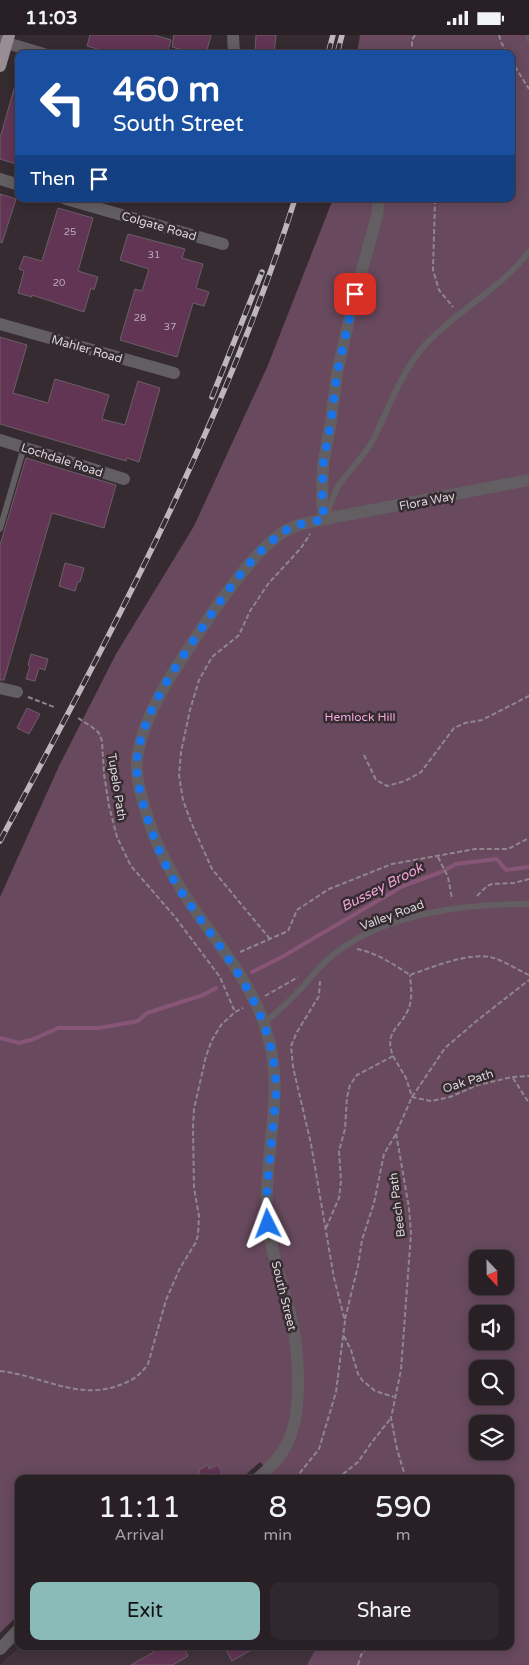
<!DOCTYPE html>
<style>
:root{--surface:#282025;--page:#30282d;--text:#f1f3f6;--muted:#a5a3a7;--line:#443e42;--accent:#8bbbb9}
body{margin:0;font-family:"Varela Round",sans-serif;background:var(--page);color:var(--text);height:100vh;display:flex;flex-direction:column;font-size:19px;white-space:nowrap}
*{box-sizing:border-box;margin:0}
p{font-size:16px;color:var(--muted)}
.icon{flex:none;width:28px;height:28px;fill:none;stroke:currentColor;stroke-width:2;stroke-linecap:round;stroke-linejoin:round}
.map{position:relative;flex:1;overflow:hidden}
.drawer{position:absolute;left:15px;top:1440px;width:499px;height:175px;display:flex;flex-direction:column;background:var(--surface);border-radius:10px;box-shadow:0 2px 12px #0003,0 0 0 1px var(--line)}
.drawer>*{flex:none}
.guide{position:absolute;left:15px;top:15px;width:500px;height:152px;border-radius:10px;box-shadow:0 2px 12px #0003,0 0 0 1px var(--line);background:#1a4fa0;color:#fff;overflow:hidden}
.needle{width:32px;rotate:158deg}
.buttons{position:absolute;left:469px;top:1215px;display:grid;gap:10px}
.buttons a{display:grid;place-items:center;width:45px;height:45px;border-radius:10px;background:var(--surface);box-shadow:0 2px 12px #0003,0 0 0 1px var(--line);font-size:25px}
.pin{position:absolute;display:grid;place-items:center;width:42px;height:42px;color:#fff;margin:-21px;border-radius:10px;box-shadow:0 2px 8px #0006}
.me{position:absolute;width:55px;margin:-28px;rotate:357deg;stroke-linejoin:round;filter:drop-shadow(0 0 4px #0008)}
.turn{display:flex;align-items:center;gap:18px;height:105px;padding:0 15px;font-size:22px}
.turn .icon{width:65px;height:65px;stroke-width:2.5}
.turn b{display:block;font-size:35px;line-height:42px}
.then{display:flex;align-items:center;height:48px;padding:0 15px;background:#0003;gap:10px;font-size:19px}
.eta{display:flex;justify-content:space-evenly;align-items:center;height:85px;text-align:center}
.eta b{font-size:30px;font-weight:600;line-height:35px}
.action{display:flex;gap:10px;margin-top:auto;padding:10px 15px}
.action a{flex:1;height:58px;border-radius:10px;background:var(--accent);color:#111;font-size:20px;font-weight:600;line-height:58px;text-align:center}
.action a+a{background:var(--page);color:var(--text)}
.status{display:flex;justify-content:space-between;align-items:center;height:35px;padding:0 25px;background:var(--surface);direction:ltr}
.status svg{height:14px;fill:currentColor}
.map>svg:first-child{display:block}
</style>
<div class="status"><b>11:03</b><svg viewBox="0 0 49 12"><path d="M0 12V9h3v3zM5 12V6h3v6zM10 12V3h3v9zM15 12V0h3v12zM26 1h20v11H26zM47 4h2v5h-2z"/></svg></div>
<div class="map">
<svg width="529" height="1630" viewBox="0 0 529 1630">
<rect width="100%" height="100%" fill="#352b31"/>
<polygon fill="#42333d" points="20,1611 317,1611 307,1630 0,1630"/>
<path fill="#68495e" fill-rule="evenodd" d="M 360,0 L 529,0 L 529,1630 L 307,1630 L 317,1611 L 510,1611 L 510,1444 L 277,1444 L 260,1427 L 241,1444 L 19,1444 L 19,1579 L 0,1598 L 0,862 L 59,731 L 116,619 L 194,491 L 268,330 L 333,164 L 511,164 L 511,19 L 357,19 ZM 478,1224 L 505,1224 L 505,1251 L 478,1251 ZM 478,1279 L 505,1279 L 505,1306 L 478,1306 ZM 478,1334 L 505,1334 L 505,1361 L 478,1361 ZM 478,1389 L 505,1389 L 505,1416 L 478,1416 Z"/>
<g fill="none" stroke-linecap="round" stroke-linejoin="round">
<g stroke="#875677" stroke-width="4">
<polyline points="252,937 280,923 403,851 441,837 456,829 497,824 506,835 529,832"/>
<polyline points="0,1003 19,1008 34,1004 58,993 99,993 138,986 147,978 203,960 216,953"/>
</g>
</g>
<g fill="#623555" stroke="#6a5f66">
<polygon points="90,0 154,0 171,5 167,19 107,19 107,17 87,11"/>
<polygon points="174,0 211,0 206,19 198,19 172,12"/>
<polygon points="256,0 276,0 274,19 255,19"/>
<polygon points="16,47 19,47 19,130 0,124 0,103"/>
<polygon points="0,159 16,164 2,208 0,207"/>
<polygon points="58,173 93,183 78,236 98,242 94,255 91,253 84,277 32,260 32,262 18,258 24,236 19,234 24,221 42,226"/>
<polygon points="128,199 185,214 182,223 203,229 196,253 209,257 204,271 193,268 177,322 120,305 135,254 142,256 149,234 120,225"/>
<polygon points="0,302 27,310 13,358 48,368 55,344 109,360 102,384 125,390 138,346 160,353 139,427 127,423 126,426 0,389"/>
<polygon points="26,423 116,450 104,493 52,478 4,645 0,645 0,510"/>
<polygon points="65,528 84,533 80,547 78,546 75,556 59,551"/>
<polygon points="31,619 48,624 45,635 39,633 35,646 26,644 30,631 28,630"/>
<polygon points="27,673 40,679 29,699 17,693"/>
<polygon points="208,1430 209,1434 218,1430 222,1438 214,1444 190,1444 200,1438 199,1435"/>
<polygon points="150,1611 183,1611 188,1621 173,1630 131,1630 154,1617"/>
<polygon points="224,1611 258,1611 232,1626"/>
</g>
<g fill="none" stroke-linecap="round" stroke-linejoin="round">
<g stroke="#8f878c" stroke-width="2" stroke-dasharray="5 2.5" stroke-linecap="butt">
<polyline points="499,0 501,7 508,19"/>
<polyline points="412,19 412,5 415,0"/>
<polyline points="511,25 529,54"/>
<polyline points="435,164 433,235 439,255 453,272"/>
<polyline points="28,662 54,672"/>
<polyline points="78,683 92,692 99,698 102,706 104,739 109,771 117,802 131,831 175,882 220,942 235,977"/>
<polyline points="364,720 376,745 387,751 405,746 421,737 454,693 465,688 482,685 529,661"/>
<polyline points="438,822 448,842 452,864"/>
<polyline points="477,861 487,851 492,849 514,848 529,844"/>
<polyline points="270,904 212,834 191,787 183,765 179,740 181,717 190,675 199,645 212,622 239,600 250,576 268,549 301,513 310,499"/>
<path d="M 357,914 C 377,918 393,929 410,940 C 433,932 470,916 494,923 C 506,927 518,935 529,940"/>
<polyline points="240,917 288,896 297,875 329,854 392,829 475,814 508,814 529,803"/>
<polyline points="265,961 298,942"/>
<polyline points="393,1021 406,1043 412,1062 431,1066 450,1062 478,1050 512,1042 529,1041"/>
<polyline points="513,1043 529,1068"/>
<path d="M 326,1193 L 339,1163 L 341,1146 L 339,1116 L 345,1094 L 347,1062 L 350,1050 L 357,1040 L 393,1021 C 384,996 399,995 408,975 C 413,964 411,952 410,940"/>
<polyline points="345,1284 358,1231 362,1205 374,1168 384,1119 396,1099"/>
<polyline points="344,1301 351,1315 358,1339 362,1345 375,1356 394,1362"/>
<path d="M 0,1336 C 39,1340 77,1365 117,1351 C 130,1347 140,1341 148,1329 L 166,1265 L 180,1233 L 196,1207 L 198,1200 L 199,1181 L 194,1153 L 193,1092 L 194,1074 L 206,1021 L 212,1005 L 221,990 L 235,977 L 243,973"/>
<polyline points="295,1444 319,1414 325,1394 336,1357 345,1286 334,1243 311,1109 293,1032 291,1011 297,997 319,961 320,946"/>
<polyline points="337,1444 358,1427 372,1407 391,1383"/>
<polyline points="406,1444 397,1414 391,1383 401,1335 411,1198 409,1173 396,1098 412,1062 445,1013 479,984 529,945"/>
<polyline points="358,1630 361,1620 369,1611"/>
</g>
<g stroke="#635e61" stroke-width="6">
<polyline points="528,0 529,4"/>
<path d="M 327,479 C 331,468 334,456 341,447 C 352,433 364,421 373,405 C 389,373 400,339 424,311 C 456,276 500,254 529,217"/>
<polyline points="0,494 24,412"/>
<path d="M 264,988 C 274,980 284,971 293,962 C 308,947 320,929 338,916 C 391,877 466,869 529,869"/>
</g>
<g stroke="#635e61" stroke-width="12">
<polyline points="233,0 234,19"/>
<polyline points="0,6 44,19"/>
<polyline points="0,144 19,150"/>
<polyline points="66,164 223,209"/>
<polyline points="0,289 174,338"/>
<polyline points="0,405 124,444"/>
<polyline points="325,484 529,445"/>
<polyline points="0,653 17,657"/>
<path d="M 257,1444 C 270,1433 281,1422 288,1407 C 303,1375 299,1316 291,1282 C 282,1247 269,1213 267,1176 C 264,1111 287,1056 265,991 C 252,952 225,917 201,884 C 174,846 155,812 143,767 C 138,749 134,732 139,713 C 149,669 178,630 202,593 C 222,564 261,505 293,492 C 302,488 314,487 325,484 L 322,469 L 323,430 L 331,386 L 337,338 L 352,272 L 377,180 L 379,164"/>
<polyline points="0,1614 19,1594"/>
</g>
<polyline stroke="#978d93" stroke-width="12" points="0,31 9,0"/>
<defs>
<g id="rail">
<polyline points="328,19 333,0"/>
<polyline points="337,19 342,0"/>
<polyline points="212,362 262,237"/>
<path d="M 0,806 C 111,599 224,389 295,164"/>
</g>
</defs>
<use href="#rail" stroke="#bdb7bb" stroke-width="5.5"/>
<use href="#rail" stroke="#352b31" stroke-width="4" stroke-dasharray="11" stroke-linecap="butt"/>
</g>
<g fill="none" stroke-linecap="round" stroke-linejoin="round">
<path stroke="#1a73e8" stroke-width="9" stroke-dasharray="0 16.2" d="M 268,1189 L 267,1154 L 276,1060 C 277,971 221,918 176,849 C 162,826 153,801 145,776 C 140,757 134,737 138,717 C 146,672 177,630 202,593 C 222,563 259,508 292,492 C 301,488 314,487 325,484 L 322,469 L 323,430 L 331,386 L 337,338 L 355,259"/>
</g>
<g text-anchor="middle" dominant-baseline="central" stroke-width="5" stroke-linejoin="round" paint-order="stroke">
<g font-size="10" fill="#bcacb7">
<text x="70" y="197">25</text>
<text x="154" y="220">31</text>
<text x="59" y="248">20</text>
<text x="140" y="283">28</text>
<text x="170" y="292">37</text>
</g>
<g font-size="12" fill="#dad4d8" stroke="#352b31">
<text transform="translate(159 191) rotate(16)">Colgate Road</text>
<text transform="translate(87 314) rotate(16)">Mahler Road</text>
<text transform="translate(62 425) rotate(18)">Lochdale Road</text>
<text transform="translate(427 466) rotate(-11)">Flora Way</text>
<text transform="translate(117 752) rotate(81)">Tupelo Path</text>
<text transform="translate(392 880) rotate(-20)">Valley Road</text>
<text transform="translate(468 1046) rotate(-18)">Oak Path</text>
<text transform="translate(397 1170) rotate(-97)">Beech Path</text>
<text transform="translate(284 1261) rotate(76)">South Street</text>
</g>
<g font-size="12" fill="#f4a9dc" stroke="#352b31">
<text x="360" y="682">Hemlock Hill</text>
</g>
<g font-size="14" font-style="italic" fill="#efa4d6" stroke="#352b31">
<text transform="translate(382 852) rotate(-27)">Bussey Brook</text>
</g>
</g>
</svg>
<div class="buttons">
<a><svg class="needle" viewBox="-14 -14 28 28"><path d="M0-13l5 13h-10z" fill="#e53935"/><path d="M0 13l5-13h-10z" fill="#a5a3a7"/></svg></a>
<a><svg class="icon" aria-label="sound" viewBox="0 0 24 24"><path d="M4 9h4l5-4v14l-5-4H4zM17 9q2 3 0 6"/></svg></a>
<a><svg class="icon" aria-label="search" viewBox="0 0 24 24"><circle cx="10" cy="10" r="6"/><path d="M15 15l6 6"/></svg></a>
<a><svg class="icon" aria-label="layers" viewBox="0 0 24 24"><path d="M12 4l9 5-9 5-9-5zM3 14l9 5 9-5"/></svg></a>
</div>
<div class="pin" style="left:355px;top:259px;background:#d93025"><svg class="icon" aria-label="arrive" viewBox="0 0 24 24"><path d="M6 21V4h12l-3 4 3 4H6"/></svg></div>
<svg class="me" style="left:268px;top:1189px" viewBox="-20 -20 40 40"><path d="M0-17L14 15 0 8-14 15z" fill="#1a73e8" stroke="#fff" stroke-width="4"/></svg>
<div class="guide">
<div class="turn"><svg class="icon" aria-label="left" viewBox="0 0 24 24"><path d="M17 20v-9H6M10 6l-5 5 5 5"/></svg><div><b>460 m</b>South Street</div></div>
<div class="then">Then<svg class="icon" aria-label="arrive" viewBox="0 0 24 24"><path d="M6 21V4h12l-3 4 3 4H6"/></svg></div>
</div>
<section class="drawer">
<div class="eta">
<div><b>11:11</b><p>Arrival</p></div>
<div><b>8</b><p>min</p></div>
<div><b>590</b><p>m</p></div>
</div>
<div class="action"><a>Exit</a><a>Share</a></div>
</section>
</div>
